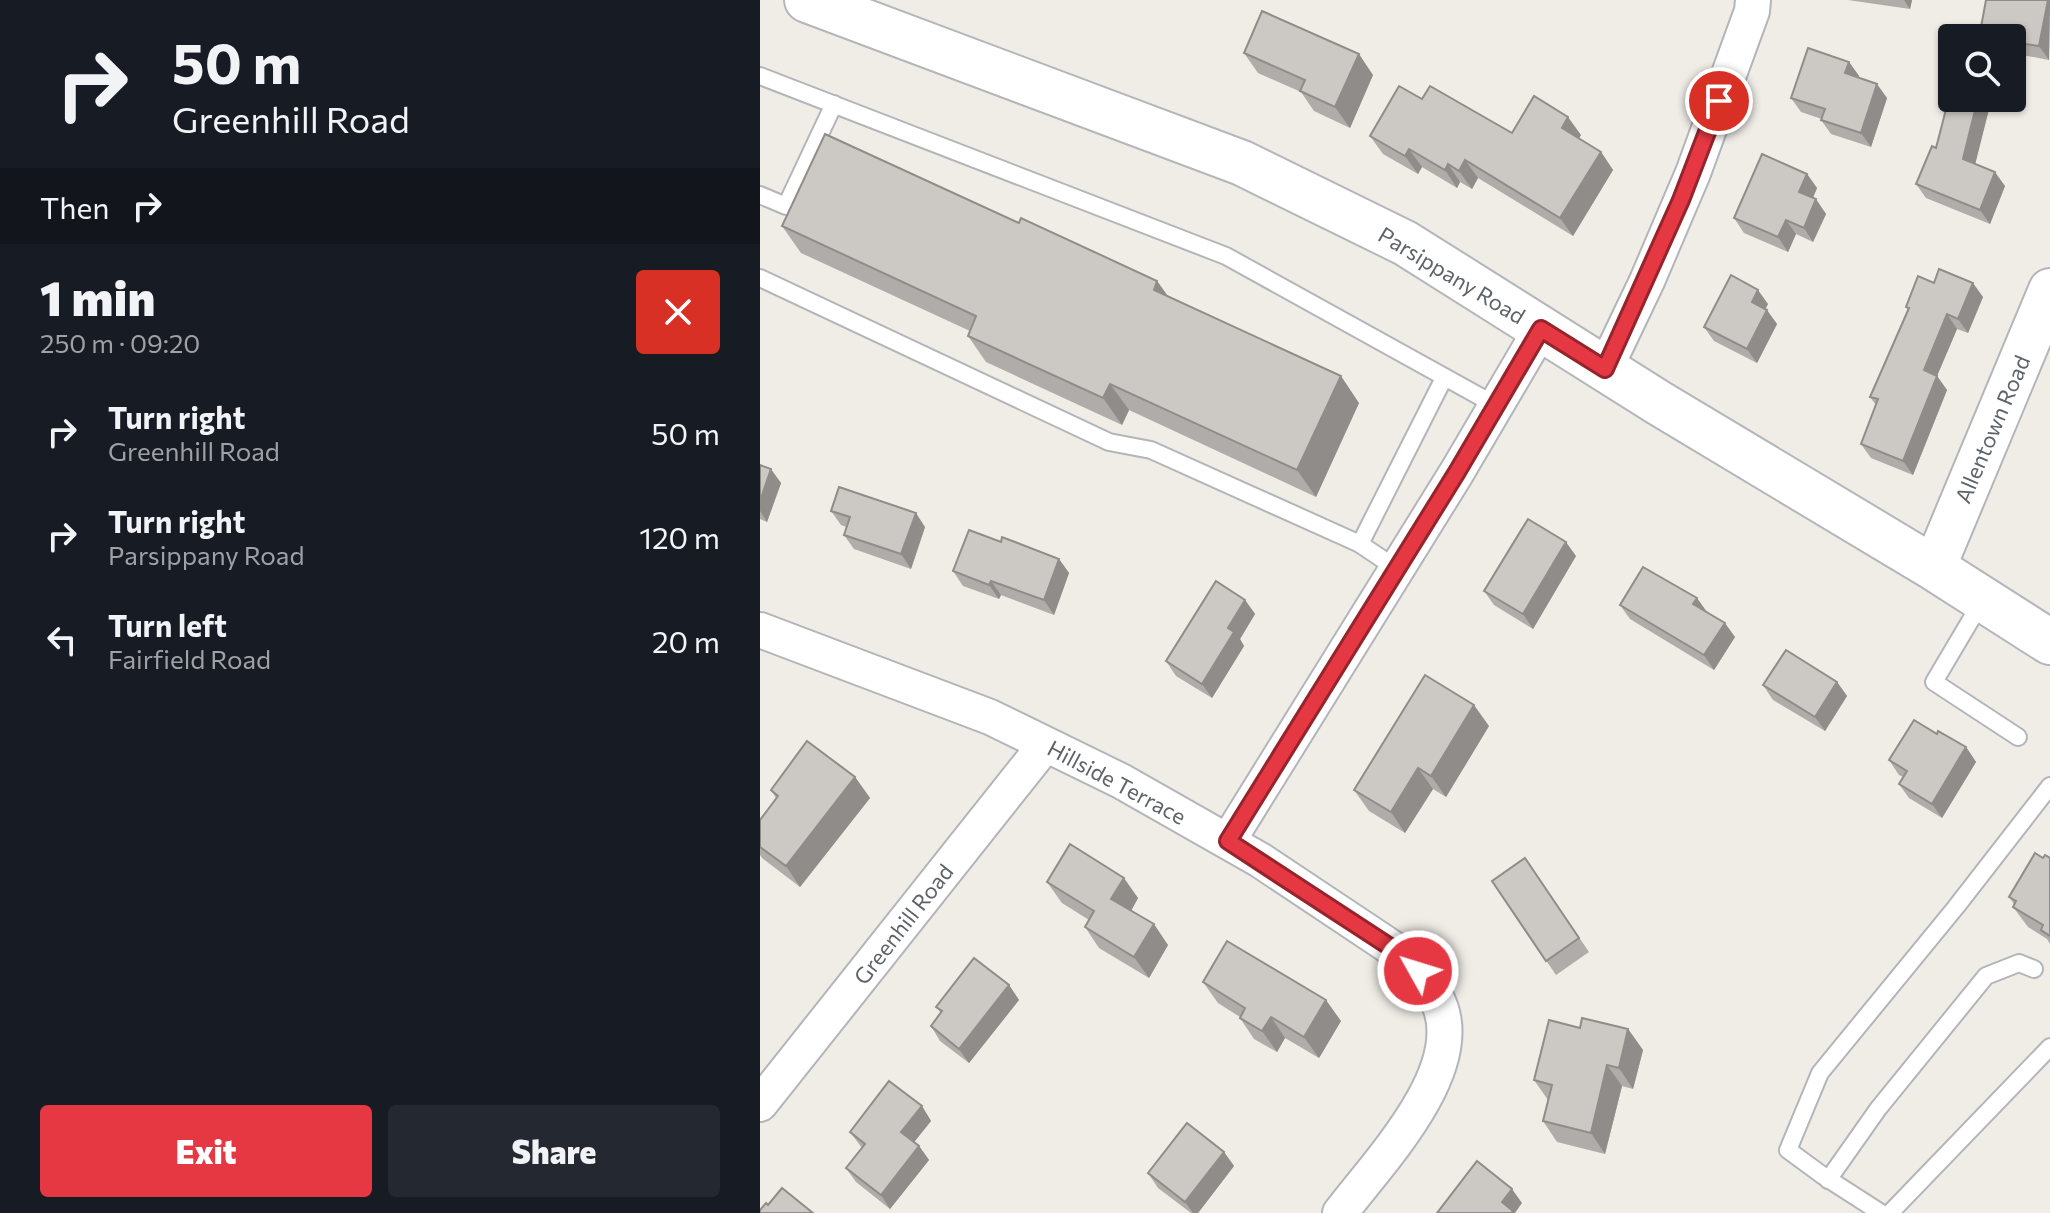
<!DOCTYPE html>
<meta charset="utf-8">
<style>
:root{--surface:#171b24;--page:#242831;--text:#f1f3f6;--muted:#9ea1a6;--accent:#e53843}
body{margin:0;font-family:Commissioner,sans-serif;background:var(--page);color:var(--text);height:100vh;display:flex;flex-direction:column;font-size:30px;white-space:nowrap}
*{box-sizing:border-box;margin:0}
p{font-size:26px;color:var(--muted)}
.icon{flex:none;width:44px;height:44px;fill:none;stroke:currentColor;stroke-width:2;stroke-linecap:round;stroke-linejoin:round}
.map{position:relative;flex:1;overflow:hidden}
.panel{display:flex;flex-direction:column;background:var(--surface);width:760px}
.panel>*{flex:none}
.guide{background:#171b24;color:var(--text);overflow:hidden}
.tools{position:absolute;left:1178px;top:24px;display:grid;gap:16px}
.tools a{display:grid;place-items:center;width:88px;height:88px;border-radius:8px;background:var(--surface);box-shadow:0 2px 6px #0004;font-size:40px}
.pin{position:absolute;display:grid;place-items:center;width:68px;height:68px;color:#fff;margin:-34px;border:4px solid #fff;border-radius:50%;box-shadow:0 2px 8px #0007}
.me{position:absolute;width:88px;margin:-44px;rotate:309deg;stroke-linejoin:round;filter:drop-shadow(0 0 6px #0008)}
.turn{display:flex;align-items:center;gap:28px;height:168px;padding:0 40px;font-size:36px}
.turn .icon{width:104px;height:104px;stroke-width:2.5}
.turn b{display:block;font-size:56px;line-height:68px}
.then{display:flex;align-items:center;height:76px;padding:0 40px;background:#0003;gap:16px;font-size:30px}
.round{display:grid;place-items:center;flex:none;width:84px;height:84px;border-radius:8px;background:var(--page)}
.head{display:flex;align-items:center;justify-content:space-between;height:136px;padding:0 40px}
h1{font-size:48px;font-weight:800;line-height:60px}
.cta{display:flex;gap:16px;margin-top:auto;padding:16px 40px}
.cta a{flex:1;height:92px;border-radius:8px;background:var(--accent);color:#fff;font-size:32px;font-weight:800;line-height:92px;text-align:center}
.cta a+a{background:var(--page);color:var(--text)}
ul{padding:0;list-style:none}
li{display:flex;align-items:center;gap:24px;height:104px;padding:0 40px}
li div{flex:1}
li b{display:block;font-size:30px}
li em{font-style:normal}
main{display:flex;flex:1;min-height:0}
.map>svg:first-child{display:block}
</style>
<main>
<section class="panel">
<div class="guide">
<div class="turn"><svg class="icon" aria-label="right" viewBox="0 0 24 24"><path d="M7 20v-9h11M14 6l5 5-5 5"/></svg><div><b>50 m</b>Greenhill Road</div></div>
<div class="then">Then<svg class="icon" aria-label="right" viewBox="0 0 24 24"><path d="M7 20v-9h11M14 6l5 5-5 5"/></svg></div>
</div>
<div class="head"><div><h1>1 min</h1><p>250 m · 09:20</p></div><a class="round" style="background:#d93025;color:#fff"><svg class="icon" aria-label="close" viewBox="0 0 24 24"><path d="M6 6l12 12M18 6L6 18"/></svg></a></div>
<ul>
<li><svg class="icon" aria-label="right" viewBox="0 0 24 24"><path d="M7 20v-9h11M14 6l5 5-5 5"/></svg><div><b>Turn right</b><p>Greenhill Road</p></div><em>50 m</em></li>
<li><svg class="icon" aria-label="right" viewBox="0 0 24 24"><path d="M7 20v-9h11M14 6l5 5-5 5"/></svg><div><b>Turn right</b><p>Parsippany Road</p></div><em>120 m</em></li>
<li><svg class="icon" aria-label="left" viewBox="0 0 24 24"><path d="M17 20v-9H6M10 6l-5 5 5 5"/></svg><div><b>Turn left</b><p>Fairfield Road</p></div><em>20 m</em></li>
</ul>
<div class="cta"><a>Exit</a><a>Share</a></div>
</section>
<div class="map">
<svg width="1290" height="1213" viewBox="0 0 1290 1213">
<rect width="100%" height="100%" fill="#f0ede7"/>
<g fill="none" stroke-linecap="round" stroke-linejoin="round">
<defs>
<g id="service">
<polyline points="0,76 466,256 737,406"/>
<polyline points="0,195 26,206 74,104"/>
<polyline points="0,278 349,442 391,450 600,544"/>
<polyline points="637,569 600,544 684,378"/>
<polyline points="1222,601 1174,682 1258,737"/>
<polyline points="1068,1180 1118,1109 1226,976 1259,963 1274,969"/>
<polyline points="1121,1213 1062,1175 1028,1150 1060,1073 1196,907 1290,786"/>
<polyline points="1130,1213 1290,1047"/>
</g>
<g id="minor">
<polyline points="845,369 887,281 933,173 992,11 993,0"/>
<path d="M 0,630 L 230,717 L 361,781 L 500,860 L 641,954 C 657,970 674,987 681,1009 C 703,1076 617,1164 580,1213"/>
<polyline points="468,841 697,472 781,329"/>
<polyline points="0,1104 285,745"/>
</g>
<polyline id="tertiary" points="1174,568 1290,290"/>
<polyline id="secondary" points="47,0 482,163 645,243 899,403 1174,568 1290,642"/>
</defs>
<use href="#service" stroke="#b2b5b9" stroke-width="20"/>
<use href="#minor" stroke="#b2b5b9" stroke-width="38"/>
<use href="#tertiary" stroke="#b2b5b9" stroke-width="46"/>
<use href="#secondary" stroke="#b3b7bb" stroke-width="48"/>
<use href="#service" stroke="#fff" stroke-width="16"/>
<use href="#minor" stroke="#fff" stroke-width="34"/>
<use href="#tertiary" stroke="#fff" stroke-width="42"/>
<use href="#secondary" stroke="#fff" stroke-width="44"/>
</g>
<g fill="#afaca9">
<polygon points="1088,0 1152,0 1150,9"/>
<polygon points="1290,0 1289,60 1262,55 1252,95 1252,38"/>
<polygon points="484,53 613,75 590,128 554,111 541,92 498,73"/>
<polygon points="1192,60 1192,98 1251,98 1248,110 1230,105 1215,164 1245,186 1230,224 1166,198 1156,184 1176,148 1190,90 1186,84"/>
<polygon points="1089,62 1099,76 1098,78 1127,98 1111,147 1071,134 1061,120 1062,119 1041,112 1031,98"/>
<polygon points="662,99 752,133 821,135 819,138 841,152 853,170 813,236 718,178 712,189 700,182 697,188 662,167 658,174 623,154 610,136"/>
<polygon points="1047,174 1057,188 1053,198 1066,214 1053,242 1036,234 1028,252 984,233 974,218"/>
<polygon points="259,223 397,281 408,296 599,403 556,497 369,410 362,425 226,362 208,336 210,331 41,253 22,226"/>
<polygon points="1174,283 1223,297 1208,333 1197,329 1177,376 1187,390 1153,475 1111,458 1101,444 1116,405 1110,397 1148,310 1146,307"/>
<polygon points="1008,304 1005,309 1017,324 997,363 954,341 944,327"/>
<polygon points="0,465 21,483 7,522 0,519"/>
<polygon points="71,511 165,527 151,569 94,549 84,535 86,527 81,525"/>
<polygon points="241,542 299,559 309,573 294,615 241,595 239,599 203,586 193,571"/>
<polygon points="816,556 773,629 734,605 724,591"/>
<polygon points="485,600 495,614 480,639 484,646 452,698 416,676 406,661"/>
<polygon points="860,605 947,612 975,637 954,670 870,619"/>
<polygon points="1077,682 1087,696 1065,731 1013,700 1003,685"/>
<polygon points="729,726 686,797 673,789 645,833 609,811 594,790"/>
<polygon points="1177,734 1206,747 1216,762 1182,818 1149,798 1139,784 1143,777 1139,775 1129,760"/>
<polygon points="95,777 110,798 40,887 2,858 0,855 0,820 16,798 11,790"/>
<polygon points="765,858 829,952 796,975 732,881"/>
<polygon points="1283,858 1290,858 1290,944 1287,939 1268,927 1253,907 1254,904 1249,897"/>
<polygon points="287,882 378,898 371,911 408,945 389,978 339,948 325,927 329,920 302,903"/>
<polygon points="443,982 581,1021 559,1058 525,1038 517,1052 494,1039 480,1018 480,1017 458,1003"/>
<polygon points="249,985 259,1000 209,1063 180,1041 171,1026 181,1013 176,1007"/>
<polygon points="820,1028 868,1029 883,1050 873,1089 862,1086 845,1154 797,1142 783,1121 788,1100 774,1080"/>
<polygon points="162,1106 171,1121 154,1142 159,1146 169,1160 130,1209 96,1182 86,1168 102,1148 90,1132"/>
<polygon points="464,1152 474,1166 438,1213 431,1213 398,1188 388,1173"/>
</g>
<g fill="#8f8c89">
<polygon points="1144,0 1152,0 1150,9"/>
<polygon points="1288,0 1290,0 1289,60 1279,46"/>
<polygon points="1252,41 1262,55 1252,95"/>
<polygon points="599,54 613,75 590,128 575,107"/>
<polygon points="1089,62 1099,76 1095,87 1085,73"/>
<polygon points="1117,84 1127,98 1111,147 1101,133"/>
<polygon points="1218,98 1224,98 1230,105 1213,173 1203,159"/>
<polygon points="1240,98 1251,98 1248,110"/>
<polygon points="808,117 821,135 814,146 802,128"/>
<polygon points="649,149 662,167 658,174 645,156"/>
<polygon points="841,152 853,170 813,236 800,218"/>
<polygon points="705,160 718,178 712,189 699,171"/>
<polygon points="688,164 700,182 697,188 685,170"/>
<polygon points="1235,172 1245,186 1230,224 1220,210"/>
<polygon points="1047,174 1057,188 1049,206 1039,192"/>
<polygon points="1056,199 1066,214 1053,242 1044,228"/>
<polygon points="1026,220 1036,234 1028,252 1018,237"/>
<polygon points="397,281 416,308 394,290"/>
<polygon points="1213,283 1223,297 1208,333 1198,319"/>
<polygon points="998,290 1008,304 1002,316 992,302"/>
<polygon points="1007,310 1017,324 997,363 987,349"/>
<polygon points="1187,314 1197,329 1177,376 1187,390 1153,475 1143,461 1164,370"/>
<polygon points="581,376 599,403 556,497 537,470"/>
<polygon points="350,384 369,410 362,425 343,398"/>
<polygon points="11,469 21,483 7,522 0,511 0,501"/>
<polygon points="156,513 165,527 151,569 141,554"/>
<polygon points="806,542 816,556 773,629 763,614"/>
<polygon points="299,559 309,573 294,615 284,600"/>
<polygon points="231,581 241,595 239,599 229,585"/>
<polygon points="937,598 947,612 933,604"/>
<polygon points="485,600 495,614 480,639 484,646 452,698 442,684 468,628"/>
<polygon points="965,623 975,637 954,670 944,655"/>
<polygon points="1077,682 1087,696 1065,731 1055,717"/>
<polygon points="714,705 729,726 686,797 671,776"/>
<polygon points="1206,747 1216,762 1182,818 1172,804"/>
<polygon points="658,768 673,789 645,833 631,812"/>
<polygon points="95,777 110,798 40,887 26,866"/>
<polygon points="364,878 378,898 366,920 351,899"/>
<polygon points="394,924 408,945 389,978 374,957"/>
<polygon points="249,985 259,1000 209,1063 199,1049"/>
<polygon points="566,1000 581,1021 559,1058 544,1037"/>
<polygon points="511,1017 525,1038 517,1052 502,1031"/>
<polygon points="868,1029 883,1050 873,1089 859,1068"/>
<polygon points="847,1065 862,1086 845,1154 831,1133"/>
<polygon points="162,1106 171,1121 151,1146 141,1132"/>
<polygon points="159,1146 169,1160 130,1209 121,1195"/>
<polygon points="464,1152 474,1166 438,1213 433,1213 425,1202"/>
<polygon points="752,1189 762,1203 755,1213 750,1213 742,1202"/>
</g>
<g fill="#ccc8c4" stroke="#8f8c89" stroke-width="2">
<polygon points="1226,0 1288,0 1279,46 1252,42 1252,38 1219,38"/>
<polygon points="502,11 599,54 575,107 540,91 545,80 484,53"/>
<polygon points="1048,48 1089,62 1085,73 1117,84 1101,133 1061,120 1065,109 1031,98"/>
<polygon points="1192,60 1192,98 1218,98 1203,159 1235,172 1220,210 1156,184 1172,146 1176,148 1192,86 1186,84"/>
<polygon points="639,86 662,99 670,86 752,133 774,96 808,117 802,128 841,152 800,218 705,160 699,171 688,164 685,170 649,149 645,156 610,136"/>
<polygon points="65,134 259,223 261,218 397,281 394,290 581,376 537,470 350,384 343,398 208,336 216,316 22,226"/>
<polygon points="1002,154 1047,174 1039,192 1056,199 1044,228 1026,220 1018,237 974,218"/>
<polygon points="1179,269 1213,283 1198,319 1187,314 1164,370 1177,376 1143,461 1101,444 1118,399 1110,397 1149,308 1146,307 1158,276 1174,283"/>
<polygon points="971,275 998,290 992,302 1007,310 987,349 944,327"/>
<polygon points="0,465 11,469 0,501"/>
<polygon points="79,487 156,513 141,554 84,535 90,517 71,511"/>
<polygon points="768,519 806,542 763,614 724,591"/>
<polygon points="209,530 241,542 242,537 299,559 284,600 231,581 229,585 193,571"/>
<polygon points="883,567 937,598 933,604 965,623 944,655 860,605"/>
<polygon points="456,581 485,600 468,628 474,632 442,684 406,661"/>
<polygon points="1026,650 1077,682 1055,717 1003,685"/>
<polygon points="665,675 714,705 671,776 658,768 631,812 594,790"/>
<polygon points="1154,720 1177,734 1178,731 1206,747 1172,804 1139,784 1147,771 1129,760"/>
<polygon points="47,741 95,777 26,866 0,847 0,820 18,796 11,790"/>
<polygon points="310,844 364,878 351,899 394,924 374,957 325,927 334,911 287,882"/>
<polygon points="1275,853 1283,858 1285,855 1290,858 1290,936 1281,930 1283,925 1253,907 1256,901 1249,897"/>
<polygon points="765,858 819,938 786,961 732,881"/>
<polygon points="467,941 566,1000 544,1037 511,1017 502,1031 480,1018 485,1008 443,982"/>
<polygon points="214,958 249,985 199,1049 171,1026 182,1011 176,1007"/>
<polygon points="822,1018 868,1029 859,1068 847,1065 831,1133 783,1121 792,1085 774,1080 789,1020 820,1028"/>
<polygon points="129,1081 162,1106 141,1132 159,1146 121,1195 86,1168 105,1144 90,1132"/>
<polygon points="427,1123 464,1152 425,1202 388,1173"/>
<polygon points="717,1161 752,1189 742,1202 753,1211 751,1213 677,1213"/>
<polygon points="22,1188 53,1213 0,1213 0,1210 6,1203 8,1205"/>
</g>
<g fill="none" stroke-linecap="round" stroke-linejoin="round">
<defs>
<polyline id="route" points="658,971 641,954 468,841 697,472 781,329 845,369 921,200 959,101"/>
</defs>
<use href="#route" stroke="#95242c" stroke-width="20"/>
<use href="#route" stroke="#e53843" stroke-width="14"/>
</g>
<g text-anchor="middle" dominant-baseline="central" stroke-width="7" stroke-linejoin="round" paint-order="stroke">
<g font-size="22" fill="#5e6367" stroke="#fff">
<text transform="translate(692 275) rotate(31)">Parsippany Road</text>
<text transform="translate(1232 429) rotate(-67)">Allentown Road</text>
<text transform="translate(357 782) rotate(28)">Hillside Terrace</text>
<text transform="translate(143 924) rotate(-52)">Greenhill Road</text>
</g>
</g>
</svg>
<div class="tools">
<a><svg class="icon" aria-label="search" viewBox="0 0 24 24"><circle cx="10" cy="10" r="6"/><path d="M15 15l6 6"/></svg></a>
</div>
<div class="pin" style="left:959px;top:101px;background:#d93025"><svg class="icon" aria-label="arrive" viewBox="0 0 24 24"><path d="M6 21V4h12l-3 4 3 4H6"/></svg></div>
<svg class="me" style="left:658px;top:971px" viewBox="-20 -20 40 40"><circle r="17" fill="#e53843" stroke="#fff" stroke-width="3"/><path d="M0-11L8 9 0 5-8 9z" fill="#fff"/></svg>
</div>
</main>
